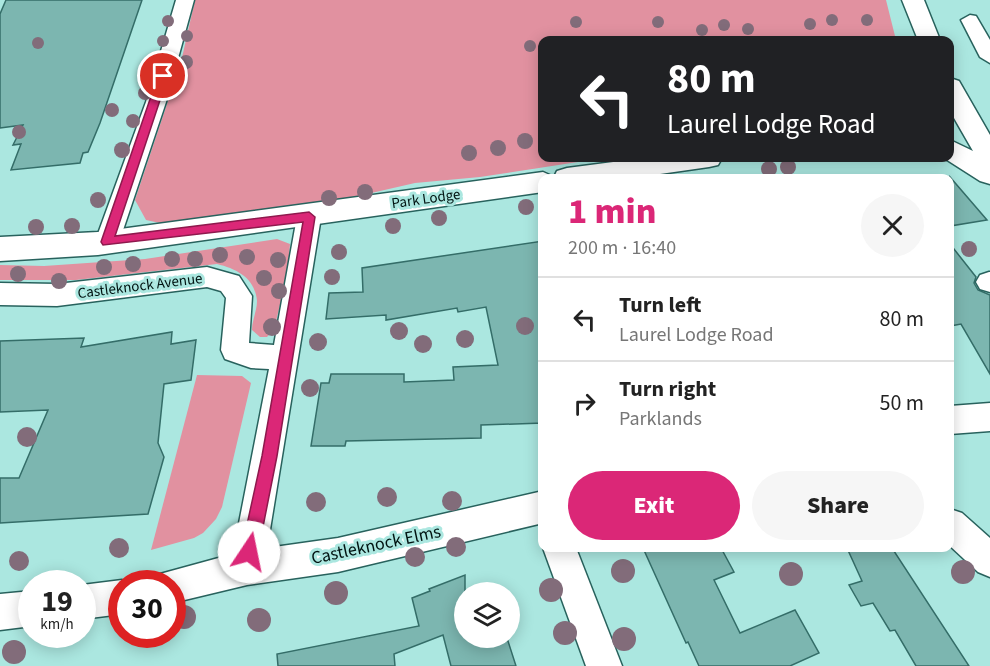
<!DOCTYPE html>
<meta charset="utf-8">
<style>
:root{--surface:#fff;--page:#f6f6f6;--text:#222;--muted:#767676;--line:#e0e0e0;--accent:#db2777}
body{margin:0;font-family:"Source Sans 3",sans-serif;background:var(--page);color:var(--text);height:100vh;display:flex;flex-direction:column;font-size:22px;white-space:nowrap}
*{box-sizing:border-box;margin:0}
p{font-size:20px;color:var(--muted)}
.icon{flex:none;width:33px;height:33px;fill:none;stroke:currentColor;stroke-width:2;stroke-linecap:round;stroke-linejoin:round}
.map{position:relative;flex:1;overflow:hidden}
.panel{position:absolute;left:538px;top:174px;width:416px;height:378px;display:flex;flex-direction:column;background:var(--surface);border-radius:12px;box-shadow:0 3px 15px #0003}
.panel>*{flex:none}
.guide{position:absolute;left:538px;top:36px;width:416px;height:126px;border-radius:12px;box-shadow:0 3px 15px #0003;background:#202124;color:#fff;overflow:hidden}
.buttons{position:absolute;left:454px;top:582px;display:grid;gap:12px}
.buttons a{display:grid;place-items:center;width:66px;height:66px;border-radius:50%;background:var(--surface);box-shadow:0 3px 15px #0003;font-size:30px}
.speed{position:absolute;left:18px;top:570px;display:flex;gap:12px;font-size:30px;font-weight:700;text-align:center}
.speed>*{display:grid;place-content:center;width:78px;height:78px;border-radius:50%;background:var(--surface);box-shadow:0 3px 15px #0003;line-height:1}
.speed small{font-size:15px;font-weight:400}
.speed .limit{border:9px solid #d22;background:#fff;color:#111}
.pin{position:absolute;display:grid;place-items:center;width:51px;height:51px;color:#fff;margin:-26px;border:3px solid #fff;border-radius:50%;box-shadow:0 2px 6px #0007}
.me{position:absolute;width:66px;margin:-33px;rotate:11deg;stroke-linejoin:round;filter:drop-shadow(0 0 4px #0008)}
.turn{display:flex;align-items:center;gap:21px;height:126px;padding:0 30px;font-size:27px}
.turn .icon{width:78px;height:78px;stroke-width:2.5}
.turn b{display:block;font-size:42px;line-height:51px}
.round{display:grid;place-items:center;flex:none;width:63px;height:63px;border-radius:32px;background:var(--page)}
.headline{display:flex;align-items:center;justify-content:space-between;height:102px;padding:0 30px}
h1{font-size:36px;font-weight:800;line-height:45px;color:var(--accent)}
.action{display:flex;gap:12px;margin-top:auto;padding:12px 30px}
.action a{flex:1;height:69px;border-radius:36px;background:var(--accent);color:#fff;font-size:24px;font-weight:800;line-height:69px;text-align:center}
.action a+a{background:var(--page);color:var(--text)}
ul{padding:0;list-style:none}
li{display:flex;align-items:center;gap:18px;height:84px;padding:0 30px;border-top:2px solid var(--line)}
li div{flex:1}
li b{display:block;font-size:22px}
li em{font-style:normal}
.map>svg:first-child{display:block}
</style>
<div class="map">
<svg width="990" height="666" viewBox="0 0 990 666">
<rect width="100%" height="100%" fill="#abe7e0"/>
<g fill="#e191a0">
<polygon points="195,0 886,0 896,40 543,40 543,158 604,158 480,177 415,183 319,205 169,225 146,220 135,200 181,62"/>
<path d="M 277,239 L 290,244 L 287,277 L 274,329 L 267,337 L 260,337 L 252,330 C 252,320 257,311 257,301 C 255,278 237,269 217,264 L 76,280 L 0,280 L 0,265 L 44,266 L 145,259 Z"/>
<polygon points="197,375 242,376 251,383 222,507 216,519 203,533 194,538 151,550"/>
</g>
<g fill="#7cb6b0" stroke="#346d68" stroke-width="1.5">
<polygon points="6,0 142,0 100,123 88,152 83,153 80,163 11,170 21,144 13,145 23,125 0,128 0,14"/>
<polygon points="950,177 987,220 950,226"/>
<polygon points="543,241 543,423 481,425 481,438 346,441 345,446 311,446 321,383 329,383 331,374 404,374 404,382 454,380 453,367 498,365 486,307 458,312 457,308 386,320 386,315 326,319 329,293 363,292 362,268"/>
<polygon points="950,244 976,277 974,283 978,290 990,295 990,374 961,324 950,326"/>
<polygon points="172,332 171,344 196,340 191,380 164,384 158,443 164,457 148,514 0,523 0,478 19,478 48,410 0,412 0,341 84,338 81,347"/>
<polygon points="643,548 721,548 734,572 714,580 740,633 795,610 819,653 790,666 699,666 688,642 686,643"/>
<polygon points="847,548 892,548 969,666 916,666 895,630 890,631 873,603 861,606 849,585 862,581"/>
<polygon points="465,575 465,638 507,638 516,666 451,666 443,635 394,654 395,666 278,666 277,654 419,626 412,598 430,591 429,589"/>
</g>
<g fill="none" stroke-linecap="round" stroke-linejoin="round">
<defs>
<g id="street">
<polygon points="176,0 194,0 166,102 119,242 116,249 107,252 98,249 95,242 146,102"/>
<polygon points="970,15 976,16 990,40 990,63 980,57 961,20"/>
<polygon points="309,208 317,211 321,217 267,548 338,538 543,491 543,523 338,572 247,585 172,603 172,584 156,584 160,574 233,554 269,369 251,368 225,359 221,350 226,298 221,291 207,287 57,306 0,305 0,283 57,284 207,267 239,276 252,296 249,343 274,345 297,217 301,211"/>
<polygon points="989,272 990,272 990,292 980,289 976,282 980,275"/>
<polygon points="990,403 990,431 950,434 950,406"/>
<polygon points="950,509 962,513 990,538 990,577 978,572 950,546"/>
<polygon points="543,548 576,548 622,666 586,666"/>
<polygon points="122,580 131,584 122,584 122,614 82,619 82,585"/>
<polygon points="32,591 32,626 0,630 0,594"/>
</g>
<g id="secondary">
<polygon points="902,0 924,0 940,40 918,40"/>
<polygon points="950,78 959,81 990,135 990,184 980,181 944,158 950,158 950,140 973,151 950,111"/>
<polygon points="644,158 722,158 718,165 709,167 632,178 543,178 543,192 98,255 0,261 0,237 98,232 543,172 554,177 557,171 567,168"/>
</g>
</defs>
<use href="#street" stroke="#28625d" stroke-width="3"/>
<use href="#secondary" stroke="#28625d" stroke-width="3"/>
<use href="#street" fill="#fff" fill-rule="evenodd"/>
<use href="#secondary" fill="#fff" fill-rule="evenodd"/>
</g>
<g fill="#826c7a">
<circle cx="832" cy="20" r="6"/>
<circle cx="867" cy="20" r="6"/>
<circle cx="168" cy="21" r="6"/>
<circle cx="576" cy="22" r="6"/>
<circle cx="658" cy="22" r="6"/>
<circle cx="810" cy="24" r="6"/>
<circle cx="724" cy="25" r="6"/>
<circle cx="748" cy="29" r="6"/>
<circle cx="702" cy="30" r="6"/>
<circle cx="187" cy="36" r="6"/>
<circle cx="163" cy="41" r="6"/>
<circle cx="38" cy="43" r="6"/>
<circle cx="530" cy="46" r="6"/>
<circle cx="186" cy="62" r="7"/>
<circle cx="155" cy="65" r="7"/>
<circle cx="145" cy="93" r="7"/>
<circle cx="112" cy="110" r="7"/>
<circle cx="133" cy="121" r="7"/>
<circle cx="19" cy="132" r="7"/>
<circle cx="525" cy="141" r="8"/>
<circle cx="498" cy="148" r="8"/>
<circle cx="122" cy="150" r="8"/>
<circle cx="469" cy="153" r="8"/>
<circle cx="788" cy="167" r="8"/>
<circle cx="769" cy="169" r="8"/>
<circle cx="365" cy="192" r="8"/>
<circle cx="329" cy="198" r="8"/>
<circle cx="98" cy="200" r="8"/>
<circle cx="526" cy="207" r="8"/>
<circle cx="439" cy="218" r="8"/>
<circle cx="72" cy="226" r="8"/>
<circle cx="393" cy="226" r="8"/>
<circle cx="36" cy="227" r="8"/>
<circle cx="969" cy="249" r="8"/>
<circle cx="339" cy="252" r="8"/>
<circle cx="220" cy="255" r="8"/>
<circle cx="247" cy="257" r="8"/>
<circle cx="172" cy="259" r="8"/>
<circle cx="195" cy="259" r="8"/>
<circle cx="278" cy="260" r="8"/>
<circle cx="133" cy="264" r="8"/>
<circle cx="104" cy="267" r="8"/>
<circle cx="18" cy="274" r="8"/>
<circle cx="332" cy="277" r="8"/>
<circle cx="264" cy="278" r="8"/>
<circle cx="59" cy="281" r="8"/>
<circle cx="279" cy="291" r="8"/>
<circle cx="525" cy="326" r="9"/>
<circle cx="272" cy="327" r="9"/>
<circle cx="399" cy="331" r="9"/>
<circle cx="465" cy="339" r="9"/>
<circle cx="318" cy="342" r="9"/>
<circle cx="423" cy="344" r="9"/>
<circle cx="310" cy="388" r="9"/>
<circle cx="27" cy="437" r="10"/>
<circle cx="387" cy="497" r="10"/>
<circle cx="452" cy="501" r="10"/>
<circle cx="316" cy="502" r="10"/>
<circle cx="456" cy="547" r="10"/>
<circle cx="119" cy="548" r="10"/>
<circle cx="415" cy="557" r="10"/>
<circle cx="19" cy="561" r="10"/>
<circle cx="623" cy="571" r="12"/>
<circle cx="963" cy="572" r="12"/>
<circle cx="791" cy="574" r="12"/>
<circle cx="551" cy="590" r="12"/>
<circle cx="336" cy="593" r="12"/>
<circle cx="184" cy="617" r="12"/>
<circle cx="259" cy="620" r="12"/>
<circle cx="565" cy="633" r="12"/>
<circle cx="624" cy="639" r="12"/>
<circle cx="14" cy="652" r="12"/>
</g>
<polygon fill="#db2777" stroke="#8e194d" stroke-width="1.5" points="163,73 168,76 115,236 309,212 315,217 277,456 258,552 255,558 249,561 243,558 241,552 262,456 303,222 103,245 101,242 158,76"/>
<g text-anchor="middle" dominant-baseline="central" stroke-width="6" stroke-linejoin="round" paint-order="stroke">
<g font-size="15" fill="#001311" stroke="#abe7e0">
<text transform="translate(426 199) rotate(-8)">Park Lodge</text>
<text transform="translate(140 286) rotate(-7)">Castleknock Avenue</text>
</g>
<g font-size="18" fill="#001311" stroke="#abe7e0">
<text transform="translate(376 545) rotate(-12)">Castleknock Elms</text>
</g>
</g>
</svg>
<div class="buttons">
<a><svg class="icon" aria-label="layers" viewBox="0 0 24 24"><path d="M12 4l9 5-9 5-9-5zM3 14l9 5 9-5"/></svg></a>
</div>
<div class="speed"><div>19<small>km/h</small></div><div class="limit">30</div></div>
<div class="pin" style="left:163px;top:76px;background:#d93025"><svg class="icon" aria-label="arrive" viewBox="0 0 24 24"><path d="M6 21V4h12l-3 4 3 4H6"/></svg></div>
<svg class="me" style="left:249px;top:552px" viewBox="-20 -20 40 40"><circle r="19" fill="#fff"/><path d="M0-13L10 11 0 6-10 11z" fill="#db2777"/></svg>
<div class="guide">
<div class="turn"><svg class="icon" aria-label="left" viewBox="0 0 24 24"><path d="M17 20v-9H6M10 6l-5 5 5 5"/></svg><div><b>80 m</b>Laurel Lodge Road</div></div>
</div>
<section class="panel">
<div class="headline"><div><h1>1 min</h1><p>200 m · 16:40</p></div><a class="round"><svg class="icon" aria-label="close" viewBox="0 0 24 24"><path d="M6 6l12 12M18 6L6 18"/></svg></a></div>
<ul>
<li><svg class="icon" aria-label="left" viewBox="0 0 24 24"><path d="M17 20v-9H6M10 6l-5 5 5 5"/></svg><div><b>Turn left</b><p>Laurel Lodge Road</p></div><em>80 m</em></li>
<li><svg class="icon" aria-label="right" viewBox="0 0 24 24"><path d="M7 20v-9h11M14 6l5 5-5 5"/></svg><div><b>Turn right</b><p>Parklands</p></div><em>50 m</em></li>
</ul>
<div class="action"><a>Exit</a><a>Share</a></div>
</section>
</div>
